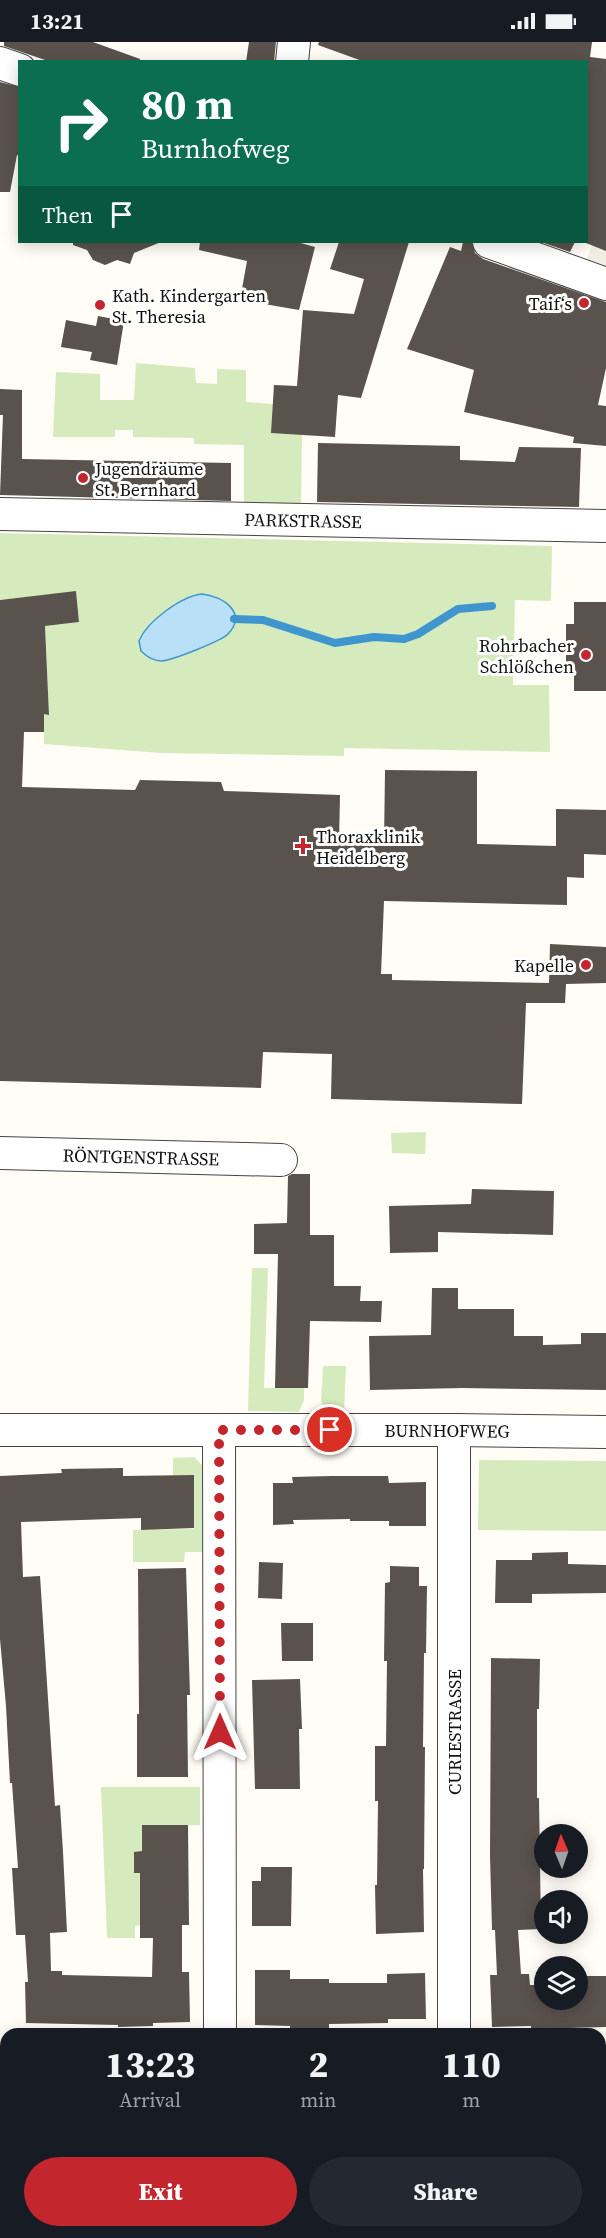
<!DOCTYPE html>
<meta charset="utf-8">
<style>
:root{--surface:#171b24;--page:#242831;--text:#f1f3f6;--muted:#9ea1a6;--accent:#c4262e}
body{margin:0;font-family:"Source Serif 4",serif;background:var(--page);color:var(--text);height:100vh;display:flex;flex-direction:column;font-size:22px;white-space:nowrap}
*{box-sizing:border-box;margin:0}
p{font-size:20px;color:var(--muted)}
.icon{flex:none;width:33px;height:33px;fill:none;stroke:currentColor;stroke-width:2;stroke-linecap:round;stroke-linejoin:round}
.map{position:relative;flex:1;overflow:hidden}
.sheet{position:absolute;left:0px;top:1986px;width:606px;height:210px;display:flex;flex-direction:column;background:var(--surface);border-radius:18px 18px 0 0;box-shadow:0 3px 15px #0003}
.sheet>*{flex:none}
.top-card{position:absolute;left:18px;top:18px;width:570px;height:183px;border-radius:0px;box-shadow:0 3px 15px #0003;background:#0b6e4f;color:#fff;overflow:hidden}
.needle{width:39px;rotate:358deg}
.fabs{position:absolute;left:534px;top:1782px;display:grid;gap:12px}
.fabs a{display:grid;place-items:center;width:54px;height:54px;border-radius:50%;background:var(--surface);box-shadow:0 3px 15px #0003;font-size:30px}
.pin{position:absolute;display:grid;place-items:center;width:51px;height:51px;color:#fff;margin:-26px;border:3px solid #fff;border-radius:50%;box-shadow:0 2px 6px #0007}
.me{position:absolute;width:66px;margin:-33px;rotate:0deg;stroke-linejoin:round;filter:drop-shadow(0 0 4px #0008)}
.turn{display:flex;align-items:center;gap:21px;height:126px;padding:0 24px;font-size:27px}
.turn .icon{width:78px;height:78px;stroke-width:2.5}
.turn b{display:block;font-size:42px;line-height:51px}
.then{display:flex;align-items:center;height:57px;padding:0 24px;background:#0003;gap:12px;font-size:22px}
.eta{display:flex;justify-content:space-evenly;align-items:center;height:102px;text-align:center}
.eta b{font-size:36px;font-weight:800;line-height:42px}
.button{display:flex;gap:12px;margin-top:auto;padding:12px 24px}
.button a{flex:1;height:69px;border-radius:36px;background:var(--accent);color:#fff;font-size:24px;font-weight:800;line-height:69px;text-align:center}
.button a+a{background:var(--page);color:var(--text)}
.status{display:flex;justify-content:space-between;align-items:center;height:42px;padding:0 30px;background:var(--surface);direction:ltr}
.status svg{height:16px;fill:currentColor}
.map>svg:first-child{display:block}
</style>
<div class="status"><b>13:21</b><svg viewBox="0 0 49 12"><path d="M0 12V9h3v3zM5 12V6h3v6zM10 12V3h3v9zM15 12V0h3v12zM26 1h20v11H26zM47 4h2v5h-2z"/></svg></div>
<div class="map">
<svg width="606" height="2196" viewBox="0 0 606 2196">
<rect width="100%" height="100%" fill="#fffdf5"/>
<g fill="#d5ebbd">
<polygon points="136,321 195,326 196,341 217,342 217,327 246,328 246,360 273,362 302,393 301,463 244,463 244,403 194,402 194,396 133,395 133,388 115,388 115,395 53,395 56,330 100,332 100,358 134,358"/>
<polygon points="0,491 552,504 551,559 515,558 513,643 549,643 550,710 344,706 344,714 161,711 44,702 44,672 49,672 45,584 79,580 76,550 0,558"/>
<polygon points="426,1090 425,1112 392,1111 391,1091"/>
<polygon points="252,1226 268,1226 264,1346 304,1346 304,1358 299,1370 248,1369"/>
<polygon points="323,1324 346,1324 344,1369 325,1369 321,1358"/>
<polygon points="194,1415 202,1423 203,1510 185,1510 184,1520 133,1520 133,1488 194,1487 194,1433 173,1433 173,1416"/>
<polygon points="479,1418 606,1419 606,1489 478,1488"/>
<polygon points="101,1745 200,1745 200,1783 142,1784 142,1809 134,1810 134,1831 140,1831 141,1883 135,1884 135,1896 107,1896"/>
</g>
<polygon fill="#f1ede2" points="606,167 606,242 581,232"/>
<path fill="#b9e0f7" stroke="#3f96cf" stroke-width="1.5" d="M 202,552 C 223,554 248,571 228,592 C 221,599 173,618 162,619 C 154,619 147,615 141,609 L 139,599 C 147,579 182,554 202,552 Z"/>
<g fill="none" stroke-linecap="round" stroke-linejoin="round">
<polyline stroke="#3f96cf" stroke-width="8" points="234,577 263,578 335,601 374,595 404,597 418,592 458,567 492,564"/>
</g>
<g fill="#5a524d">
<polygon points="4,0 93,0 140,17 140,20 51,20 4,4"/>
<polygon points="249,0 276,0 274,20 246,20"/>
<polygon points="319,0 592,0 590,15 606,17 606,209 586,201 586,20 365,20 318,3"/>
<polygon points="0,40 20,45 20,114 17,113 10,150 0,150"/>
<polygon points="73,200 161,200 134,211 130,222 117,218 105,223 93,218 87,208 73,203"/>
<polygon points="200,200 297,200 315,205 299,268 240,258 247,219 199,208"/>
<polygon points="339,200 409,200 361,356 338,353 335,395 271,391 274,343 297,344 303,268 354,272 364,237 330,227"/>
<polygon points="463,200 472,200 475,211 483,217 606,260 606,326 598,363 606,364 606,404 573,401 574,395 464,370 474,328 407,307 450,205 461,209"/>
<polygon points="541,200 575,200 570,210"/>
<polygon points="98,274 124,279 117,323 90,318 92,310 61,305 66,278 96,284"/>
<polygon points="0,347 22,348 22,417 231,421 231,459 0,453 3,373 0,373"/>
<polygon points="318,401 460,404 460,418 515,420 519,405 581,406 579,465 317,460"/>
<polygon points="76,549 79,580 45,584 49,673 44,672 44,690 24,690 22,745 135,748 140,738 221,740 224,749 340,753 339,801 384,802 385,728 477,729 477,802 556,804 556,767 606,768 606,813 584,812 584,836 567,835 567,863 384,859 381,932 392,932 392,938 549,941 550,902 606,905 606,941 566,942 565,961 526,961 522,1062 331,1057 332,1012 263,1010 261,1046 0,1039 0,558"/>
<polygon points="574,560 606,560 606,649 574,649 574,624 566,624 566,582 574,582"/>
<polygon points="292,1132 310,1132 310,1193 334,1193 334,1244 361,1244 360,1259 382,1259 381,1280 310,1279 308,1346 275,1346 278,1212 254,1212 254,1182 287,1181 288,1134"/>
<polygon points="472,1147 554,1149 553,1193 438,1190 438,1210 390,1211 389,1164 471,1162"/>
<polygon points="432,1246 458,1246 458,1267 514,1267 514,1294 543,1294 543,1303 581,1302 581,1291 606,1291 606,1348 462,1346 370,1348 369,1294 431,1293"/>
<polygon points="123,1426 123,1434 194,1433 194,1486 141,1488 141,1476 21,1480 23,1535 40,1534 55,1764 60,1763 63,1810 67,1890 50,1891 51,1929 62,1929 62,1933 152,1935 153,1896 140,1896 140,1831 134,1831 134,1810 142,1809 142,1783 188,1783 189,1883 182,1883 182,1930 189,1930 190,1980 153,1981 153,1984 118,1985 118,1983 26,1981 25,1940 28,1940 25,1893 16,1893 12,1826 18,1826 12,1741 10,1741 6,1664 0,1597 0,1434 62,1431 61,1427"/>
<polygon points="331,1434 388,1434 389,1441 426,1440 426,1484 389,1484 389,1479 350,1479 350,1477 293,1478 294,1482 273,1483 273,1441 293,1441 292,1435"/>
<polygon points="568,1510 568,1522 606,1523 606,1551 532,1552 532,1561 495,1561 496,1518 532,1518 532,1511"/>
<polygon points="259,1520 283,1521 282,1557 258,1556"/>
<polygon points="390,1524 419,1525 419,1544 427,1544 426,1611 424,1611 423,1705 425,1705 424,1827 423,1827 424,1890 376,1892 375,1843 377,1843 378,1759 375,1759 375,1704 386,1704 387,1619 384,1619 385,1541 390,1540"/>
<polygon points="186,1526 190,1653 187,1653 188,1735 137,1735 137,1672 139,1672 138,1527"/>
<polygon points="281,1581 313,1581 313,1619 282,1619"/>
<polygon points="491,1616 540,1617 539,1667 537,1667 537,1756 539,1756 541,1887 518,1888 521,1932 529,1932 530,1943 544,1943 544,1958 578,1958 578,1934 606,1934 606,1985 531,1987 531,1984 492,1985 490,1933 497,1933 495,1888 492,1888 490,1814"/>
<polygon points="300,1637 302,1687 299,1687 300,1747 255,1747 252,1638"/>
<polygon points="261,1825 292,1825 291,1884 252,1884 252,1839 261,1839"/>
<polygon points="255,1928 290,1928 290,1937 329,1937 329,1941 387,1941 387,1932 425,1931 426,1977 388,1977 388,1981 329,1982 329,1987 290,1987 290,1984 255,1983"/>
</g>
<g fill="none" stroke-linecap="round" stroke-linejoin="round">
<defs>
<g id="minor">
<polyline points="292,20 294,0"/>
<polyline points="0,21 20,28"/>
<polyline points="489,200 606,242"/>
<path id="s1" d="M 0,472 L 606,484"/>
<path id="s2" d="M 0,1111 L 281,1118"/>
<path id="s3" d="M 0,1388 L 454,1388 L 606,1390"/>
<polyline points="219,1388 220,1992"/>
<polyline points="454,1388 454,1992"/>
<polyline points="0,2021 6,2021"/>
<polyline points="600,2022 606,2022"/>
<polyline points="0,2110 6,2196"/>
<polyline points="168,2190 169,2196"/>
<polyline points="430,2190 431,2196"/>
</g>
</defs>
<use href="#minor" stroke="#444" stroke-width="34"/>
<use href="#minor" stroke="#fff" stroke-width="32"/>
</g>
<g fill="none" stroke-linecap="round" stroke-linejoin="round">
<polyline stroke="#c4262e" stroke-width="10" stroke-dasharray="0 18" points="220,1690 219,1388 330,1388"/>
</g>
<g fill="#c4262e" stroke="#fff" stroke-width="2">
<circle cx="584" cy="261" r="6"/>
<circle cx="100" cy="263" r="6"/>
<circle cx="83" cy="436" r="6"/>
<circle cx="586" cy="613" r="6"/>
<path d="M300 795h6v6h6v6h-6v6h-6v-6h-6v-6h6z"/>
<circle cx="586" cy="923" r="6"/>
</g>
<g text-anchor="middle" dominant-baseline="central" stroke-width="6" stroke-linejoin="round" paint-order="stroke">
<g font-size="18" fill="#111" stroke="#fff" text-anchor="start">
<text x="112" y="253">Kath. Kindergarten<tspan x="112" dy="21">St. Theresia</tspan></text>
<text x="572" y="261" text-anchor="end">Taif‘s</text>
<text x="95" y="426">Jugendräume<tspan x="95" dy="21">St. Bernhard</tspan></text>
<text x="574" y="603" text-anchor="end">Rohrbacher<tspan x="574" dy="21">Schlößchen</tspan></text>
<text x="316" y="794">Thoraxklinik<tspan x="316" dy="21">Heidelberg</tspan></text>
<text x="574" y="923" text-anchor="end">Kapelle</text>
</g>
<g font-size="18" fill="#111" stroke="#fff">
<text stroke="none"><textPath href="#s1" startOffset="303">PARKSTRASSE</textPath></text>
<text stroke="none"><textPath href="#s2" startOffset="141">RÖNTGENSTRASSE</textPath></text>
<text stroke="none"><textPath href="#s3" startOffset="447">BURNHOFWEG</textPath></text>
<text transform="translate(454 1690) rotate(-90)">CURIESTRASSE</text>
</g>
</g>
</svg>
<div class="fabs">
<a><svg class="needle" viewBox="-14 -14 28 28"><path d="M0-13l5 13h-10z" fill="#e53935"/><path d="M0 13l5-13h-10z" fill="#9ea1a6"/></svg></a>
<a><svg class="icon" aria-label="sound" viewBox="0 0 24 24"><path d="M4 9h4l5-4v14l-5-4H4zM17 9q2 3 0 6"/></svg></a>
<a><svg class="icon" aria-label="layers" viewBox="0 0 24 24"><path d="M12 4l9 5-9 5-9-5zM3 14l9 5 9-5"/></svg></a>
</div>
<div class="pin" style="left:330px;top:1388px;background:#d93025"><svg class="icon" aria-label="arrive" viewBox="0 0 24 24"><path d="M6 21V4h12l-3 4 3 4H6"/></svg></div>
<svg class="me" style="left:220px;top:1690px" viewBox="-20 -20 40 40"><path d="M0-17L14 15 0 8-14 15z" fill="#c4262e" stroke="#fff" stroke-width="4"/></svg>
<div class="top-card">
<div class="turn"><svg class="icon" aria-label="right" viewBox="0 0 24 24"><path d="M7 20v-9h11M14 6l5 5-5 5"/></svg><div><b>80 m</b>Burnhofweg</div></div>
<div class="then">Then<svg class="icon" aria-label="arrive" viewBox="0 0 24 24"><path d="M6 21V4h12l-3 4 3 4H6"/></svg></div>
</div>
<section class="sheet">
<div class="eta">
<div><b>13:23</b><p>Arrival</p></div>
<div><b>2</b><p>min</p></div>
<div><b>110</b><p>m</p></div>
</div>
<div class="button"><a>Exit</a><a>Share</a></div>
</section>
</div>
